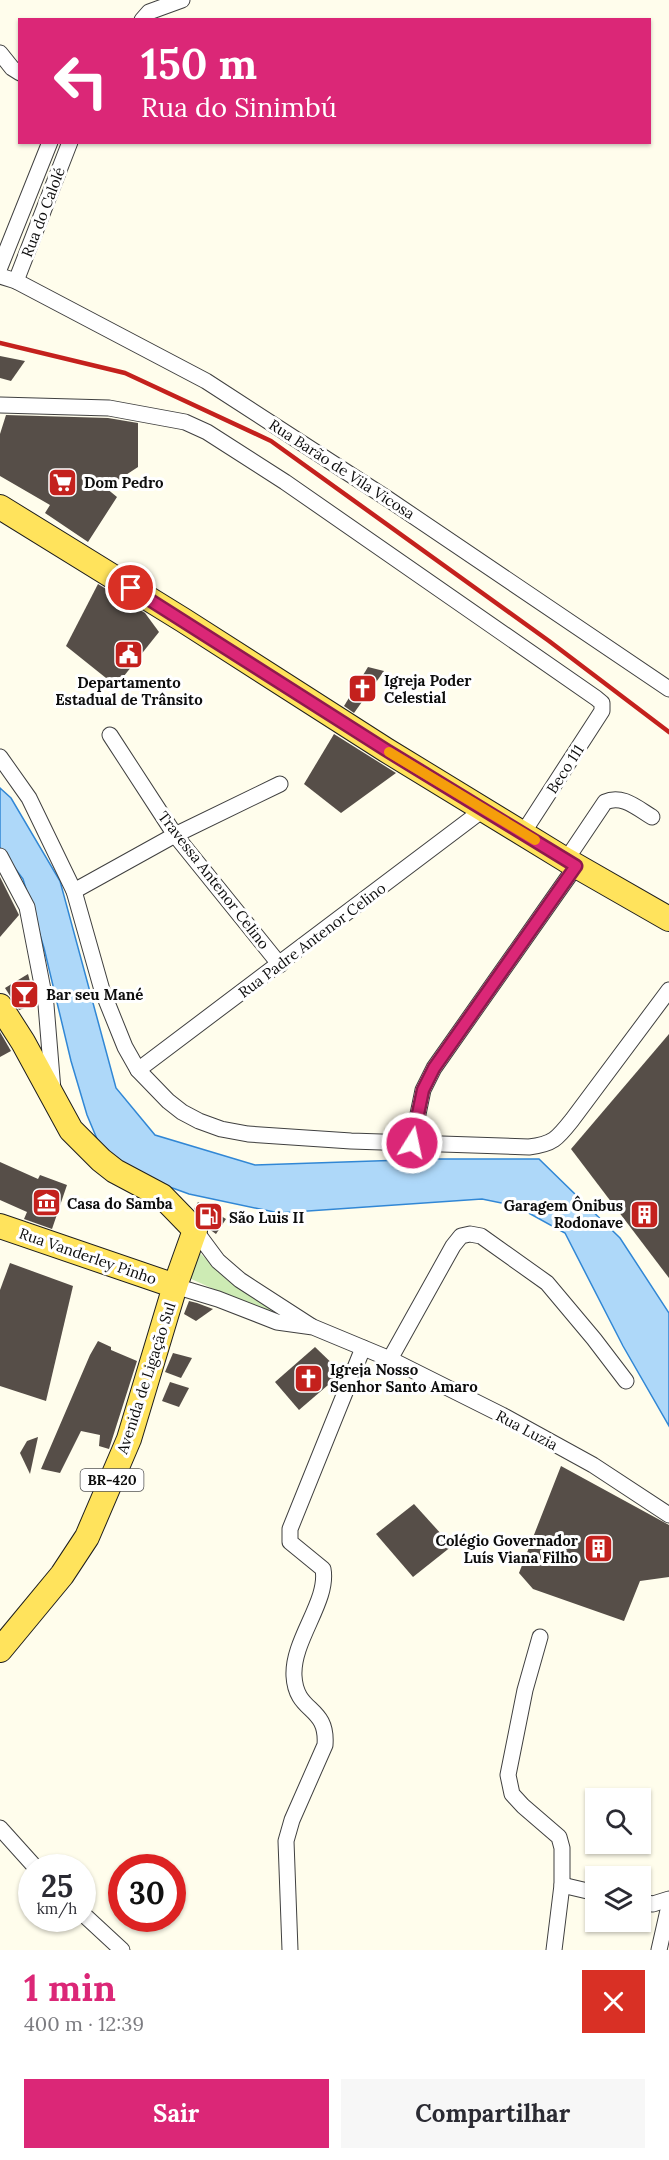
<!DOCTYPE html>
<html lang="pt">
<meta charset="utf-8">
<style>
:root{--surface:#fff;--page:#f7f7f7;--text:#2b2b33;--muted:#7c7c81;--accent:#db2777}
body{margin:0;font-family:Lora,serif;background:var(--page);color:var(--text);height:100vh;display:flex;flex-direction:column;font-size:22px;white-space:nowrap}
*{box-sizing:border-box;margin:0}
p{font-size:20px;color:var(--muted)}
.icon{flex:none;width:33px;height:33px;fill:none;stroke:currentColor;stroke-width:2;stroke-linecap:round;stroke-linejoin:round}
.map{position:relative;height:1950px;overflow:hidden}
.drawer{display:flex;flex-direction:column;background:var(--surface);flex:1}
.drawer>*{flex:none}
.guide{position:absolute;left:18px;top:18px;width:633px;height:126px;border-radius:0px;box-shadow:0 2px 4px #0004;background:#db2777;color:#fff;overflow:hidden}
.tools{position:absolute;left:585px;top:1788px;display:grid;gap:12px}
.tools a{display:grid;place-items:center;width:66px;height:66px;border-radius:0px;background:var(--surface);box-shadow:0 2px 4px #0004;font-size:30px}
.speed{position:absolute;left:18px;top:1854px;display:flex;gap:12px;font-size:30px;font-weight:700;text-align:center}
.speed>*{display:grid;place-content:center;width:78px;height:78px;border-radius:50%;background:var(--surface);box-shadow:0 2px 4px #0004;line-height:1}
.speed small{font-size:15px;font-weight:400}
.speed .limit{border:9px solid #d22;background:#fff;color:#111}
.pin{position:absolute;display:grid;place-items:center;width:51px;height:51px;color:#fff;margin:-26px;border:3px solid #fff;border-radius:50%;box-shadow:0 2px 6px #0007}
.me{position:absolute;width:66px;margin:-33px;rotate:10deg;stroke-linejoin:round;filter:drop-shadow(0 0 4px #0008)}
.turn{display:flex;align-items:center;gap:21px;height:126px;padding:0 24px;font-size:27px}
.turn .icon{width:78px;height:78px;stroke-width:2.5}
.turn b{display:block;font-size:42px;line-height:51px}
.round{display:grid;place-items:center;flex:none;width:63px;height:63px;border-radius:0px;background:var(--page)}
.head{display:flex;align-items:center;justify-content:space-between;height:102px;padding:0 24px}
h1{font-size:36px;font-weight:700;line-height:45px;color:var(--accent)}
.cta{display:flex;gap:12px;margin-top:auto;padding:12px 24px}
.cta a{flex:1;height:69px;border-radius:0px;background:var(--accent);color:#fff;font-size:24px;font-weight:700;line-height:69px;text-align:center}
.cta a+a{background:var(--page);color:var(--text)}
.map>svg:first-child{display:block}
</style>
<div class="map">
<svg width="669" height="1950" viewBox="0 0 669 1950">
<rect width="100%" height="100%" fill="#fffdec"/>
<polygon fill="#cdebb4" points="197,1250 227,1280 281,1307 285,1321 189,1278"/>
<polygon fill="#aed8f9" stroke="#3187d5" stroke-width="1.5" points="0,788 11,798 60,881 116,1088 155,1135 255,1165 433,1159 539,1159 620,1238 669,1313 669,1426 623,1346 565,1233 516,1206 482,1199 279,1213 189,1194 145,1178 100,1146 87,1115 71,1061 44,948 23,879 0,848"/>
<g fill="#564e48">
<polygon points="0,356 25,361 11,381 0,378"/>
<polygon points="6,415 108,418 138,423 138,467 106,488 117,497 88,542 45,513 50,505 0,476 0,434"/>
<polygon points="98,584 145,613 159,632 116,686 66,646"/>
<polygon points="368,667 384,671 354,713 344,706"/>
<polygon points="334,734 396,773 341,813 304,784"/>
<polygon points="0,877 19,915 0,937"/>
<polygon points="28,974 36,1004 19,1010 5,988"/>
<polygon points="0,1032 11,1051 0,1057"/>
<polygon points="669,1034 669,1278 571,1149"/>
<polygon points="0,1162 38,1179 40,1175 67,1185 52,1229 24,1219 27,1212 0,1200"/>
<polygon points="198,1202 226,1219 216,1234 209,1229 205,1220 194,1209"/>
<polygon points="10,1263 73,1286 46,1401 0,1386 0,1290"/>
<polygon points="189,1301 197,1303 213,1309 196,1321 184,1314"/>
<polygon points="98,1341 111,1347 111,1350 137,1361 109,1449 99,1446 100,1435 81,1431 60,1473 41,1469 90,1355"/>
<polygon points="315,1347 342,1373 299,1410 275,1382"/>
<polygon points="173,1353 192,1358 181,1378 165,1372"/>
<polygon points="170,1382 189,1388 179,1407 162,1401"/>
<polygon points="38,1437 30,1474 20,1453 27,1441"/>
<polygon points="561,1466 669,1525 669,1577 640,1581 624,1621 533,1589 519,1573"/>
<polygon points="414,1504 452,1546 413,1577 376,1534"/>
</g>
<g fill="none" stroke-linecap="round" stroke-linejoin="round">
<defs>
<g id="minor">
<polyline points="142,20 149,12 182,0"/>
<polyline points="0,53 12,68 20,73"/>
<polyline points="0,267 50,142"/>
<polyline points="0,276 16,281 206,381 388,499 669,689"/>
<polyline points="16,281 70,142"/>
<polyline points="0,405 109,408 185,422 207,432 285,482 596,698 602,703 602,711 523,833"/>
<polyline points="110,735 175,835 280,965"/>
<path d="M 0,757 L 29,798 L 74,891 L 102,990 L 125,1047 L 138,1070 L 168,1101 L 182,1112 L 199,1121 L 221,1129 L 248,1134 L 351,1141 L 529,1147 C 553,1144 557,1139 572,1120 L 669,990"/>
<polyline points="0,856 27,907 46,1005 53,1090"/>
<path d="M 566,860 L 605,802 C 622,794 637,808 652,817"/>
<polyline points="74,891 175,835 280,784"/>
<polyline points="138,1070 484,809"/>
<polyline points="412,1143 423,1090 434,1068 576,866"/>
<polyline points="195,1230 218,1261 240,1280 311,1326"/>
<polyline points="175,1286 218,1299 277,1322 313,1327 390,1359 502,1415 593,1465 669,1515"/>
<polyline points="390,1359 453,1246 461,1236 470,1234 481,1236 547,1283 594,1339 626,1381"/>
<polyline points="540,1637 525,1690 508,1775 512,1794 523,1806 559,1837 562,1848 562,1885"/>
<polyline points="0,1828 36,1868"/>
<polyline points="640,1902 653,1904 669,1899"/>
<polyline points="82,1913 122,1950"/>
<path d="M 290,1950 L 286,1841 L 292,1820 L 325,1745 C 328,1705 296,1714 294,1676 C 292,1640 329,1601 323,1569 L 290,1542 L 290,1529 L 363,1348"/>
<polyline points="554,1950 562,1885 596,1893"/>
<polyline points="659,1950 669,1906"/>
</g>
<g id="primary">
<polyline points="0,507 183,620 386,750 566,860 669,919"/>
<polyline points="0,1006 23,1042 71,1130 101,1160 115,1171 162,1196 195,1230 175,1286 129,1439 87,1537 62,1575 0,1650"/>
<polyline points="0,1226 175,1286"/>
</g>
</defs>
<use href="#minor" stroke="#404040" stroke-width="17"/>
<use href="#primary" stroke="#1e1e1e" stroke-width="26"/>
<use href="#minor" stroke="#fff" stroke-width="15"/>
<use href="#primary" stroke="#ffe35c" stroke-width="24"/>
<polyline stroke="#c4211d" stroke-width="4.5" points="0,343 125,373 271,441 549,641 669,732"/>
</g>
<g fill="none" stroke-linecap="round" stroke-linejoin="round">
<defs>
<polyline id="route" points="131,588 386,750 576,866 434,1068 423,1090 412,1143"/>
</defs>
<use href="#route" stroke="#8e194d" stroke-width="15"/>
<use href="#route" stroke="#db2777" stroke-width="10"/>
<polyline stroke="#f59e0b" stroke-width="10" points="389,752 535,840"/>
</g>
<defs>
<symbol id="supermarket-square" viewBox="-11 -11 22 22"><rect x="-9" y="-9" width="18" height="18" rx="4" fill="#c4211d" stroke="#fff"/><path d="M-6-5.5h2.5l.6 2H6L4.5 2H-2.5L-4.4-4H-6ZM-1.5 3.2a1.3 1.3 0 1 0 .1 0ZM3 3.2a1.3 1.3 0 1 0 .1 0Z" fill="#fff"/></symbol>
<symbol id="civic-square" viewBox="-11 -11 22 22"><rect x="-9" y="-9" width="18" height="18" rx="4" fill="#c4211d" stroke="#fff"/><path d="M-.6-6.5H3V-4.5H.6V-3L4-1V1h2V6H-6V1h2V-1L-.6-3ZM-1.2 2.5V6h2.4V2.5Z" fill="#fff"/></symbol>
<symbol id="church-square" viewBox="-11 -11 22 22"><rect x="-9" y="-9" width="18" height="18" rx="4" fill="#c4211d" stroke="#fff"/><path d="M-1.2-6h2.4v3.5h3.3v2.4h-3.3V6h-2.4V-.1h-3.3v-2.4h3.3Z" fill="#fff"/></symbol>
<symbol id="bar-square" viewBox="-11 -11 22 22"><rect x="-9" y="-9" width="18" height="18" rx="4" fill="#c4211d" stroke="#fff"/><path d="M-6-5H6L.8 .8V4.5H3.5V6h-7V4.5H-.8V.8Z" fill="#fff"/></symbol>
<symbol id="museum-square" viewBox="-11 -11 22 22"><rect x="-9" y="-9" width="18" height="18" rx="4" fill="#c4211d" stroke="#fff"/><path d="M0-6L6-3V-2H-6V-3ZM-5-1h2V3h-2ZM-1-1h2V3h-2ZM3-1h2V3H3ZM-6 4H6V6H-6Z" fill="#fff"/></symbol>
<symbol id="building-square" viewBox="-11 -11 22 22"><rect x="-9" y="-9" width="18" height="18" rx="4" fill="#c4211d" stroke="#fff"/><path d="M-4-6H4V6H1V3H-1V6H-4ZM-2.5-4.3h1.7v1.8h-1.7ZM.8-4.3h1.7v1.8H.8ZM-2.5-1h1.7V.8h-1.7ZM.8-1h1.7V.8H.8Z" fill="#fff"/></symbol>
<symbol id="fuel-square" viewBox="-11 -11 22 22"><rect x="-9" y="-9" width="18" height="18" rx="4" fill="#c4211d" stroke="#fff"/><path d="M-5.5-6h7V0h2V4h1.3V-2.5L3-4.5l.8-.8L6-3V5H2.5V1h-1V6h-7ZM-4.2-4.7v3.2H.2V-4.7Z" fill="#fff"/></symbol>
</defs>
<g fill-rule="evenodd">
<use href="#supermarket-square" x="46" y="466" width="33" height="33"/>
<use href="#civic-square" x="112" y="638" width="33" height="33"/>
<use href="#church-square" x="346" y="672" width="33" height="33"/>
<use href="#bar-square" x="8" y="978" width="33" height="33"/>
<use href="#museum-square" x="30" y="1186" width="33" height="33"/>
<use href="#building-square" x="628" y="1198" width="33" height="33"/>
<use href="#fuel-square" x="192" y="1200" width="33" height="33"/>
<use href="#church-square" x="292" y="1362" width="33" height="33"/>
<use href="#building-square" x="582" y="1532" width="33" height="33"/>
</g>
<g text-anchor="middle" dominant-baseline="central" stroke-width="6" stroke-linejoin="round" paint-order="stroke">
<rect fill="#fff" stroke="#565656" stroke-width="1.5" x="80.5" y="1469" width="63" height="22" rx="4.5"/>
<g font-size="14" font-weight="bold" fill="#0d0d0d">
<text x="112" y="1480">BR-420</text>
</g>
<g font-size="15" fill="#0d0d0d" stroke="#fff">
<text transform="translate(43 212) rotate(-69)">Rua do Calolé</text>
<text transform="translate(342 469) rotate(33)">Rua Barão de Vila Vicosa</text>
<text transform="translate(565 769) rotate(-57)">Beco 111</text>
<text transform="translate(214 880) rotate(52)">Travessa Antenor Celino</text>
<text transform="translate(312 940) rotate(-37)">Rua Padre Antenor Celino</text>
<text transform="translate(88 1256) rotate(19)">Rua Vanderley Pinho</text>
<text transform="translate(146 1378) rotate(-72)">Avenida de Ligação Sul</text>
<text transform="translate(527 1430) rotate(28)">Rua Luzia</text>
</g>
<g font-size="15" font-weight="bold" fill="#0d0d0d" stroke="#fff" text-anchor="start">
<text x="84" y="482">Dom Pedro</text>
<text x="384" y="680">Igreja Poder<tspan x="384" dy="17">Celestial</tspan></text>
<text x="129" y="682" text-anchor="middle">Departamento<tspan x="129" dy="17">Estadual de Trânsito</tspan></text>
<text x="46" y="994">Bar seu Mané</text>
<text x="67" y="1203">Casa do Samba</text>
<text x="623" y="1205" text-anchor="end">Garagem Ônibus<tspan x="623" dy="17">Rodonave</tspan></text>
<text x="229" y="1217">São Luis II</text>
<text x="330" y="1369">Igreja Nosso<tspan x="330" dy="17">Senhor Santo Amaro</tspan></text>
<text x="578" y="1540" text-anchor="end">Colégio Governador<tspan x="578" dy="17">Luís Viana Filho</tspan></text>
</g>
</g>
</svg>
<div class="tools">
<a><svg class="icon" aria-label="search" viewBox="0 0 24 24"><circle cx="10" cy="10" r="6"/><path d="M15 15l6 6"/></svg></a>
<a><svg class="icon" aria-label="layers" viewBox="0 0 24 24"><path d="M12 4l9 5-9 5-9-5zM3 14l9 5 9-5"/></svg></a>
</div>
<div class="speed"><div>25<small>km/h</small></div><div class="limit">30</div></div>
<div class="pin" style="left:131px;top:588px;background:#d93025"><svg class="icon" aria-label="arrive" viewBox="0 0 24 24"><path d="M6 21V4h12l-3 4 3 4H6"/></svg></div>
<svg class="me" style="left:412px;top:1143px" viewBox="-20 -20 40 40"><circle r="17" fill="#db2777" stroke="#fff" stroke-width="3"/><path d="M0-11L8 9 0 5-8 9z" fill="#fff"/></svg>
<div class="guide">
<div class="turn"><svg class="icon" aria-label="left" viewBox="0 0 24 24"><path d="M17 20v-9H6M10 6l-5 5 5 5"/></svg><div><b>150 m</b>Rua do Sinimbú</div></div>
</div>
</div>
<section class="drawer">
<div class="head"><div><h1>1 min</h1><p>400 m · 12:39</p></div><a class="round" style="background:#d93025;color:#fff"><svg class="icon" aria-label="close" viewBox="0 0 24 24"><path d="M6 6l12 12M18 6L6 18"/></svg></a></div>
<div class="cta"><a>Sair</a><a>Compartilhar</a></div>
</section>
